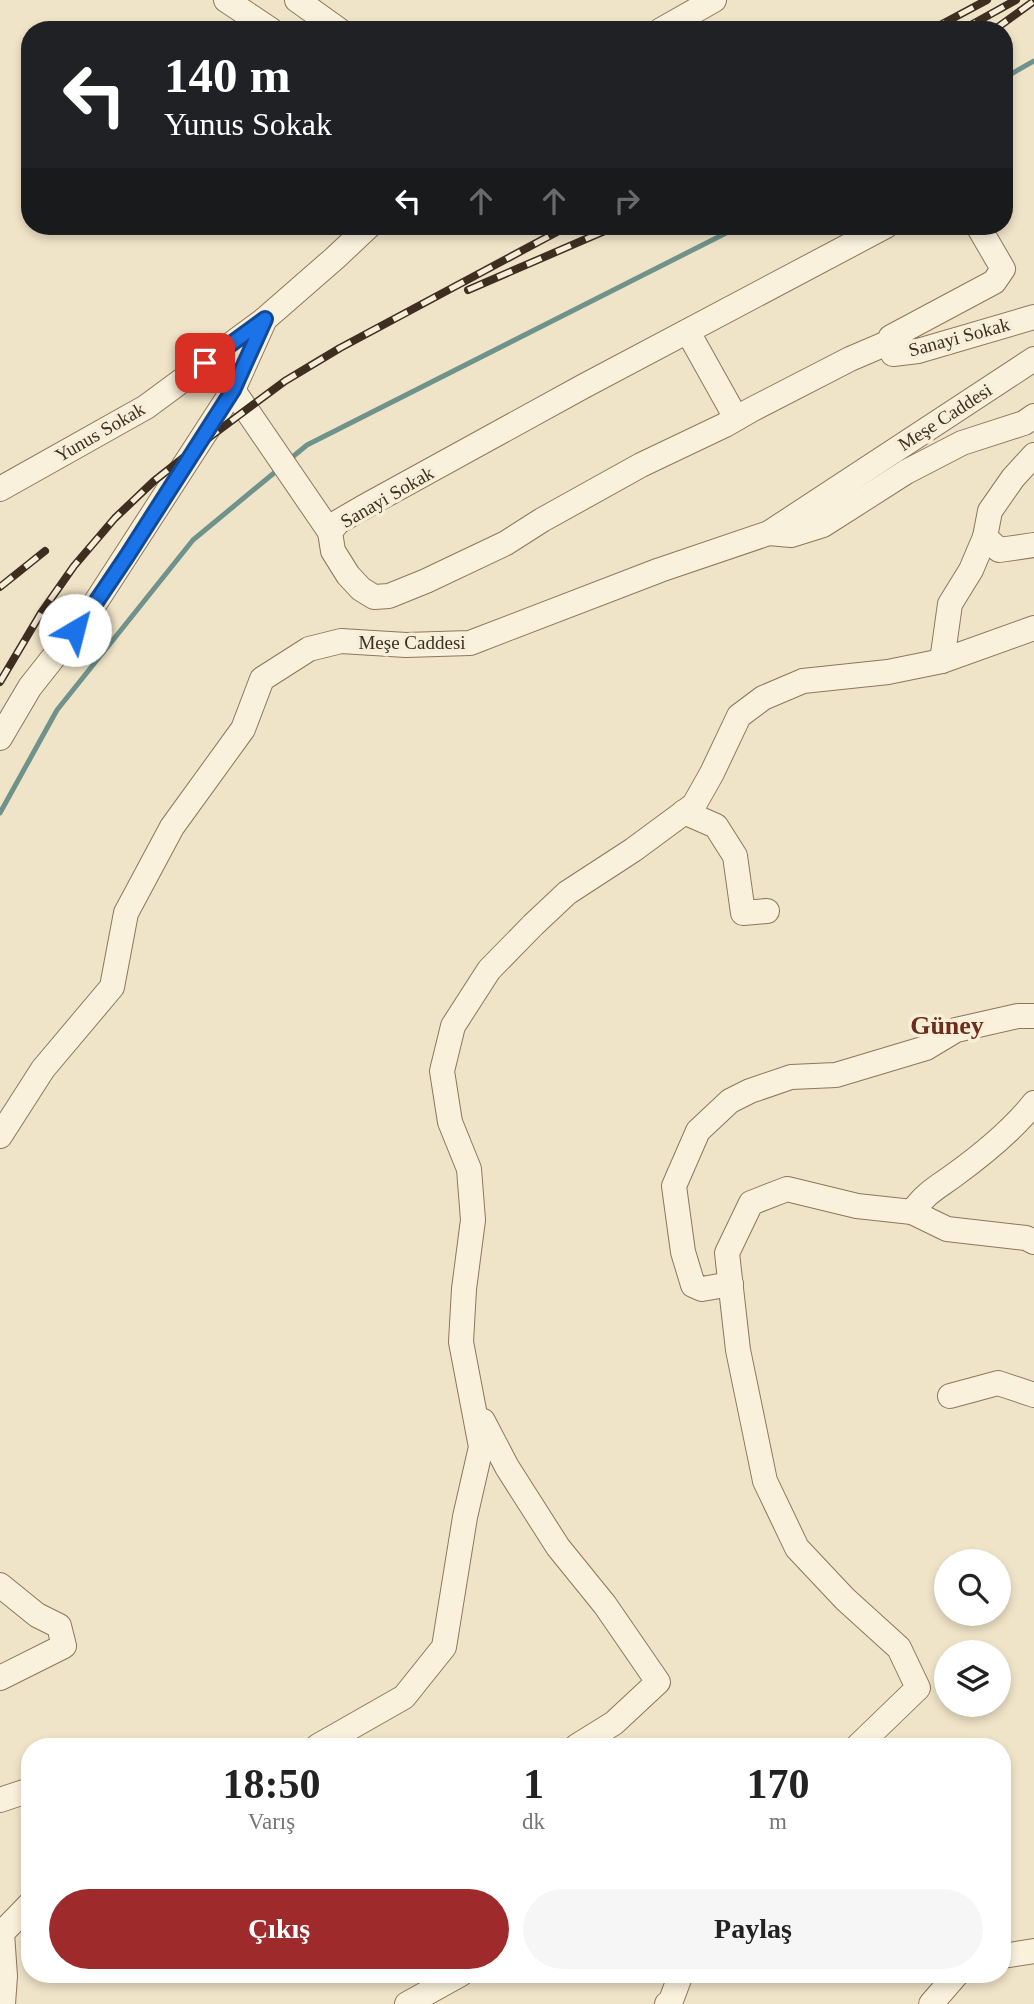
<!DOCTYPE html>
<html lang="tr">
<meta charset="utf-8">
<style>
:root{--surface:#fff;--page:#f6f6f6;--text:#222;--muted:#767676;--accent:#9e2a2b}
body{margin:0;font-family:"Times New Roman",serif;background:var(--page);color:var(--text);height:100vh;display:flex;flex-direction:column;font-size:26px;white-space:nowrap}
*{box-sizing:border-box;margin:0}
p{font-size:23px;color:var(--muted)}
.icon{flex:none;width:38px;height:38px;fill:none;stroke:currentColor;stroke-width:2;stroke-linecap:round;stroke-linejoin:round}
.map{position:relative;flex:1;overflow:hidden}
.drawer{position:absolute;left:21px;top:1738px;width:990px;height:245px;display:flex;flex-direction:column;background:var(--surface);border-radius:28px;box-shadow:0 4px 10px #0003}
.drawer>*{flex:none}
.top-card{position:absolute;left:21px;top:21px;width:992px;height:214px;border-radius:28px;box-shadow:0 4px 10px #0003;background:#202124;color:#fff;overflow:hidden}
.tools{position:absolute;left:934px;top:1549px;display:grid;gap:14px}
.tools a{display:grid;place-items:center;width:77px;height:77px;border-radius:50%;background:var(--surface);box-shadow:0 4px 10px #0003;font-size:35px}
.pin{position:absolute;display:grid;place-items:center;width:60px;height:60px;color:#fff;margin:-30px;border-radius:14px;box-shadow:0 4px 10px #0006}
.me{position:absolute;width:77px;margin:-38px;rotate:37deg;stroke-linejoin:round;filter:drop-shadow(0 0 5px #0008)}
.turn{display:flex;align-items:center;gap:24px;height:147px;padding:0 28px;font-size:32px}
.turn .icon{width:91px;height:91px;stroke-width:2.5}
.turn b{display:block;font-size:49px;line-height:60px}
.lanes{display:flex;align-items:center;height:66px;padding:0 28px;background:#0003;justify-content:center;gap:35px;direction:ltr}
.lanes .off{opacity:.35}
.eta{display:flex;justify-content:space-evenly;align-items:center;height:119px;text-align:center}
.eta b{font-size:42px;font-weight:800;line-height:49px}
.button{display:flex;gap:14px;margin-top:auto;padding:14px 28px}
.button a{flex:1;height:80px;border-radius:42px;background:var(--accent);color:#fff;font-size:28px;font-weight:800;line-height:80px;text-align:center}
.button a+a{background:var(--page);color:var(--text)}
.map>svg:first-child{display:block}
</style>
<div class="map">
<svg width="1034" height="2004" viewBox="0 0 1034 2004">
<rect width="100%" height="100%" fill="#f0e4c8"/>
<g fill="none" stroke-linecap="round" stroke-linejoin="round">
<g stroke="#6f938a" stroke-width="5">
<polyline points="1004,78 1034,61"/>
<polyline points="290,459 307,445 740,226"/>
<polyline points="0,813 57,710 193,540 280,468"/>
</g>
<defs>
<g id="minor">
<polyline points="226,0 271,30"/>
<polyline points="297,0 339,30"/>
<polyline points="661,30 714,0"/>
<polyline points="886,226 584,386 362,508 338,522 330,532 333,551 348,575 361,589 374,597 389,596 426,581 506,543 542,520 641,465 725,425 751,410 850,359 885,344 892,345"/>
<polyline points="978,226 1003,269 994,282 891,337 893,354 918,351 1034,317"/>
<polyline points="688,332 736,418"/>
<polyline points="233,390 330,532"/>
<polyline points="1034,455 1013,478 990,511 985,537 999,550 1034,545"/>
<polyline points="0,489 146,407 264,320"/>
<polyline points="769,533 791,535 823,525 906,472 962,443 1024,423 1034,416"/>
<polyline points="942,661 950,604 971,570 985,537"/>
<polyline points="0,738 30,687 90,611 233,390 265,319 335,258 369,226"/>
<polyline points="684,812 716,826 735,856 743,913 767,911"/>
<path d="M 1034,1103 C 1011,1132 982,1155 953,1176 C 935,1189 926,1193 912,1212 L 947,1229 L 1026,1238 L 1034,1242"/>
<polyline points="0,1136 43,1069 112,987 126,913 172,827 243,729 262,679 309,649 341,641 406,645 470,643 660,570 769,533 1034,359"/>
<polyline points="731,1284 702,1289 693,1285 683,1252 674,1186 698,1131 730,1101 750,1091 791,1077 836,1075 926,1048 956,1030 1018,1016 1034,1016"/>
<polyline points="950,1396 998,1383 1034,1395"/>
<polyline points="483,1421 507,1467 558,1547 605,1605 658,1682 614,1723 577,1746"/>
<polyline points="0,1585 37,1615 59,1626 64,1646 0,1678"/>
<polyline points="318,1746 404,1697 444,1647 465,1517 481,1447 461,1342 464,1289 473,1220 469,1169 450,1122 442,1071 453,1026 489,970 533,925 567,893 633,850 694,805 712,773 739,716 763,698 803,681 888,672 942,661 1034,628"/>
<polyline points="858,1746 918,1688 899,1648 845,1599 797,1548 765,1481 738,1350 727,1253 751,1203 787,1189 857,1206 912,1212"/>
<polyline points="0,1800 30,1790"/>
<polyline points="1003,1956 1034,1951"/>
<polyline points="3,2004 5,1976 2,1933 30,1904"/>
<polyline points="407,2004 461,1974"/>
<polyline points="667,2004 670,2003 681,1974"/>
<polyline points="931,2004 957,1974"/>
</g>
</defs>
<use href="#minor" stroke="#8d765c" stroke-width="26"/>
<use href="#minor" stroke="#faf1dc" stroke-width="24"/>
<defs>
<g id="rail">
<polyline points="931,30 987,0"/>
<polyline points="962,30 1016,0"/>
<polyline points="994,30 1034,1"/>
<polyline points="468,290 616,226"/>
<polyline points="0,587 45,551"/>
<polyline points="0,682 41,613 74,566 115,518 154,481 211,436 285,381 340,348 568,226"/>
</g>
</defs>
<use href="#rail" stroke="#3d2e20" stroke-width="8"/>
<use href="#rail" stroke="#f7eed8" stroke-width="5" stroke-dasharray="16" stroke-linecap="butt"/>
</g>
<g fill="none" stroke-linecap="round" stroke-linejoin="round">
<defs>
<polyline id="route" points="75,630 90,611 127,556 233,390 265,319 205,363"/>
</defs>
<use href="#route" stroke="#114b97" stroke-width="18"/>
<use href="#route" stroke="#1a73e8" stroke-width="12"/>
</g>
<g text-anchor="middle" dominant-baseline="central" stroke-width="7" stroke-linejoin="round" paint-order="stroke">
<g font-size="19" fill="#3d2e20" stroke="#f7eed8">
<text transform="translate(959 337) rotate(-15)">Sanayi Sokak</text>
<text transform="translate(945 417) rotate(-33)">Meşe Caddesi</text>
<text transform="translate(100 432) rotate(-30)">Yunus Sokak</text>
<text transform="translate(387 497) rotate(-30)">Sanayi Sokak</text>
<text x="412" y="642">Meşe Caddesi</text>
</g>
<g font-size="26" font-weight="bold" fill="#6b2e1e" stroke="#f7eed8">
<text x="947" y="1025">Güney</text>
</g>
</g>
</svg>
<div class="tools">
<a><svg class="icon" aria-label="search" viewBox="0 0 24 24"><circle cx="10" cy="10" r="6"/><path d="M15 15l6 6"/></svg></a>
<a><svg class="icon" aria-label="layers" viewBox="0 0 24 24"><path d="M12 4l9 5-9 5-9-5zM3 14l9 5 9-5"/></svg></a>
</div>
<div class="pin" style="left:205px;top:363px;background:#d93025"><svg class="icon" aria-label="arrive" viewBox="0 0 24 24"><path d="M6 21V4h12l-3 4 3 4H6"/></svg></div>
<svg class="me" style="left:75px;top:630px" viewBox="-20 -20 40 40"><circle r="19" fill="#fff"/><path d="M0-13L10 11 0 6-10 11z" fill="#1a73e8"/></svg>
<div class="top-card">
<div class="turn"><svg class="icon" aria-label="left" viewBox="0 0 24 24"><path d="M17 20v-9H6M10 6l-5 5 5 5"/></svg><div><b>140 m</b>Yunus Sokak</div></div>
<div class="lanes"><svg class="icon" aria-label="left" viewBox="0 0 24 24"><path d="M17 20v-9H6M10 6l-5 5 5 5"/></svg><svg class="icon off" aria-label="ahead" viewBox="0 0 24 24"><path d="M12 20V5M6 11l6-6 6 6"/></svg><svg class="icon off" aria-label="ahead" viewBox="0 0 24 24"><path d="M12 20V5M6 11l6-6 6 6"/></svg><svg class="icon off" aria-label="right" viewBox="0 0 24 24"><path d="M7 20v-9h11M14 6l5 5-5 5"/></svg></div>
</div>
<section class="drawer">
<div class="eta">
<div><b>18:50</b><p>Varış</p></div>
<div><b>1</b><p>dk</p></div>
<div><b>170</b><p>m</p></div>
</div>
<div class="button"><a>Çıkış</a><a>Paylaş</a></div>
</section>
</div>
